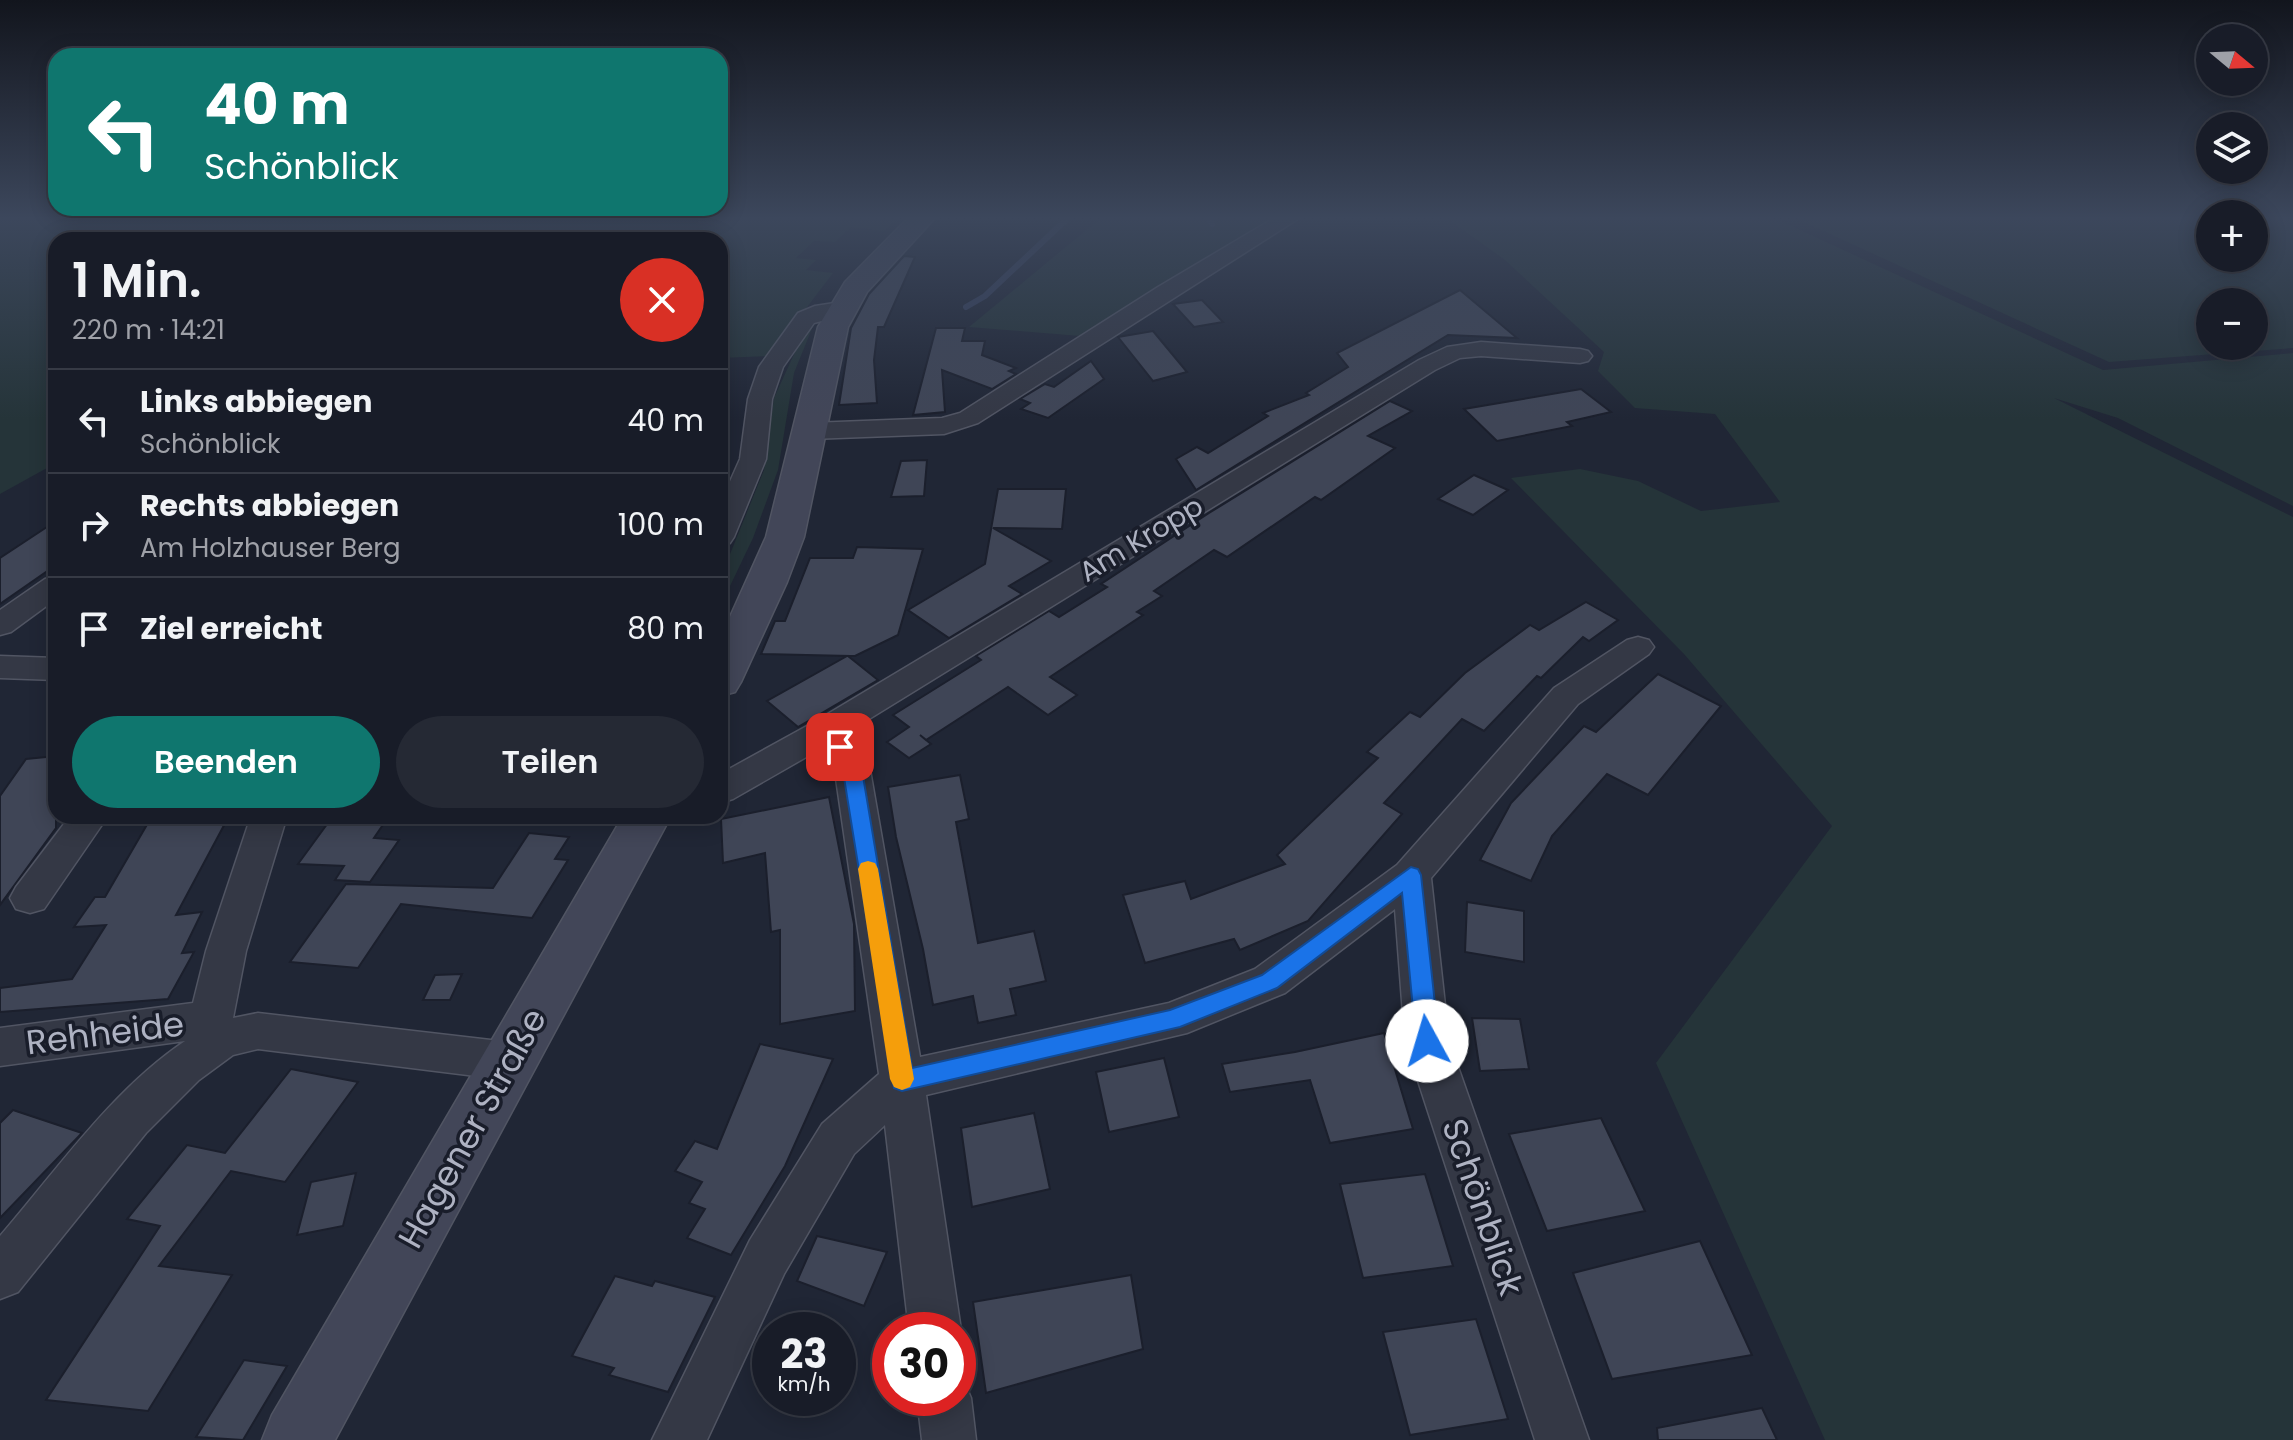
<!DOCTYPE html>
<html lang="de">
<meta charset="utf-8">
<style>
:root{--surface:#181c28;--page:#252934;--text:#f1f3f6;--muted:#9fa1a8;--line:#363a45;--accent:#0f766e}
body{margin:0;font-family:Poppins,sans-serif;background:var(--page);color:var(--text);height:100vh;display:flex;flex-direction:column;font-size:30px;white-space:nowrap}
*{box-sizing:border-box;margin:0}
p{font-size:26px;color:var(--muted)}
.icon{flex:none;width:44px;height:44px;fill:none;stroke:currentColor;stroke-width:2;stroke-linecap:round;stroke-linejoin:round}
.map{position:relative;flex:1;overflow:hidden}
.drawer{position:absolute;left:48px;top:232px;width:680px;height:592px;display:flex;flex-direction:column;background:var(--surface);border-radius:24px;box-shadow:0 4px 20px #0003,0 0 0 2px var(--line)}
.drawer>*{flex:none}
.guide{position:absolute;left:48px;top:48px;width:680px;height:168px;border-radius:24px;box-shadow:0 4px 20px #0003,0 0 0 2px var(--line);background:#0f766e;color:#fff;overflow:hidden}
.needle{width:52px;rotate:109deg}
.controls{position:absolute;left:2196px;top:24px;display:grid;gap:16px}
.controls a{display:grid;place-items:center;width:72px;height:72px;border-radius:50%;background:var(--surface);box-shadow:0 4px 20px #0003,0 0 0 2px var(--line);font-size:40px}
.speed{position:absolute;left:752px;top:1312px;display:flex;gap:16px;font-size:40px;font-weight:700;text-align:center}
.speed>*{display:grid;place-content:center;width:104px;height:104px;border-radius:50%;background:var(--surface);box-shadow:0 4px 20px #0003,0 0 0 2px var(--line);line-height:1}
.speed small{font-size:20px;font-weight:400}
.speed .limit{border:12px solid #d22;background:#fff;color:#111}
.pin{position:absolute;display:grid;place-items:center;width:68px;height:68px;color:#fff;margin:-34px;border-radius:16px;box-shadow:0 4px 12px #0006}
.me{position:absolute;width:88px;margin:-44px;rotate:354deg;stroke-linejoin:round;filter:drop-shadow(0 0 6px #0008)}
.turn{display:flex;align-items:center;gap:28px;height:168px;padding:0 24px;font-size:36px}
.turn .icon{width:104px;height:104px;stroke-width:2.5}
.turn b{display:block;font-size:56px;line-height:68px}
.round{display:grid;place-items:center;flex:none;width:84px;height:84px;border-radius:42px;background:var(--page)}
.head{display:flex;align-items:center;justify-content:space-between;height:136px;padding:0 24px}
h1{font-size:48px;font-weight:600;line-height:60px}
.button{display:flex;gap:16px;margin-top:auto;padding:16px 24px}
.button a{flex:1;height:92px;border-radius:48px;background:var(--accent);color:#fff;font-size:32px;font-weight:600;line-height:92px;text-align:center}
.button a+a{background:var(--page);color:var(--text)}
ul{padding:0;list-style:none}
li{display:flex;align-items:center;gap:24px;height:104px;padding:0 24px;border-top:2px solid var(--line)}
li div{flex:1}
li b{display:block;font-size:30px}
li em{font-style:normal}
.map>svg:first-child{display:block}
</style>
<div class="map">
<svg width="2293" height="1440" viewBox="0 0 2293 1440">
<rect width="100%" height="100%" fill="#202635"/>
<g fill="#253439" fill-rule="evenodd">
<polygon points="0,217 900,217 884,231 851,227 835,242 814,241 796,258 816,260 806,270 833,273 770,356 720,358 720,240 56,240 56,463 0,494"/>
<polygon points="1102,217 1279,217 1080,336 969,327"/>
<polygon points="1445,217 1772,217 2103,370 2293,353 2293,506 2118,418 2054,398 2293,517 2293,1440 1825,1440 1656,1063 1832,826 1684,654 1511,478 1580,469 1638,481 1701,511 1780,502 1715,414 1635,408 1598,371 1604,352 1505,260"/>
<path d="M 1793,217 L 2210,217 L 2210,258 L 2254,258 L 2254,217 L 2293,217 L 2293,348 L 2109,362 ZM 2254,302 L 2254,346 L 2210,346 L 2210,302 Z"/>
<polygon points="813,326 794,373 778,470 753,538 720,607 720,579 764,470 774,398 806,328"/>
</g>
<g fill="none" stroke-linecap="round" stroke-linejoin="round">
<g stroke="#353f5b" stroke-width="6">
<polyline points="1209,217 1212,224"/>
<polyline points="966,307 985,296 1069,217"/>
</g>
</g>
<g fill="#3f4556" stroke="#1b1f2c" stroke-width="2">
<polygon points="904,256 915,257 884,327 878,327 874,360 877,403 839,405 851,328 869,294"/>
<polygon points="1460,290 1517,338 1448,335 1196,490 1176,459 1197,447 1208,453 1268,416 1263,413 1309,395 1306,393 1348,367 1337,353"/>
<polygon points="1202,300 1223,322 1194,327 1173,304"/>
<polygon points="936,328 965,328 962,341 985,341 982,355 1016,368 1009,371 1016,374 992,389 942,370 945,412 913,415"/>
<polygon points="1153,331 1187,372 1153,381 1118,337"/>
<polygon points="1091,361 1104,379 1048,418 1021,409 1030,403 1020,399 1045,384 1054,387"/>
<polygon points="1581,389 1611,412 1567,422 1572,426 1497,441 1464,409"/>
<polygon points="1390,401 1412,411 1368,436 1395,448 1321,500 1315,497 1227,557 1214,550 1154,591 1162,596 1137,612 1143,615 1050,677 1077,695 1048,715 1008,687 926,740 920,735 931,744 909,758 887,742 909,727 893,715 981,660 976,656 1049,611 1059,617 1107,587 1101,584 1209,513"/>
<polygon points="927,460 924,496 891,497 901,461"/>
<polygon points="1474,475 1508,490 1473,515 1438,499"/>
<polygon points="998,489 1066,489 1062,529 993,528 1051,561 1009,586 1022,594 949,638 908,610 985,564"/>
<polygon points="56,521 56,565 0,604 0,558"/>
<polygon points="857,547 923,549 898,635 855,656 848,656 878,680 798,727 767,701 847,656 761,654 775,621 785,621 810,558 853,558"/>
<polygon points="1586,602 1618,620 1589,641 1583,637 1541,678 1537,676 1484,731 1462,719 1384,803 1402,814 1308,921 1240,950 1234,939 1145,963 1123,895 1185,881 1191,899 1285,864 1277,855 1378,758 1367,752 1410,712 1420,717 1465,673 1530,625 1539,630"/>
<polygon points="1658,674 1721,706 1648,795 1607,774 1552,836 1531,881 1480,860 1511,803 1584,726 1596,732"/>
<polygon points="56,756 56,828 0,905 0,796 26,759"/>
<polygon points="960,775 969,819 956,822 978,943 1034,931 1046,981 1010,989 1016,1015 978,1023 973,996 933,1005 923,949 896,837 888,787"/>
<polygon points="829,797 854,924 855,1011 780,1024 780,930 771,932 765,853 723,863 721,819"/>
<polygon points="152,816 229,816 176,915 202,912 182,953 194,952 168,999 0,1012 0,988 72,979 106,925 74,927 95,897 105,897"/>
<polygon points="333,816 389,816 374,838 399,840 370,882 335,880 344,866 298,864"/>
<polygon points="529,833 569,837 555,859 568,860 532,918 401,904 358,968 290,962 346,884 493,888"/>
<polygon points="1467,902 1524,911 1524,962 1465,952"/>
<polygon points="462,974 450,1000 423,1000 435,975"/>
<polygon points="1472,1018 1520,1019 1529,1069 1480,1071"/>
<polygon points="1384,1033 1413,1129 1330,1143 1310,1080 1230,1092 1222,1064 1295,1052"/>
<polygon points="760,1044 833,1059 785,1166 731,1255 687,1238 705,1209 689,1203 702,1182 675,1171 695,1141 717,1149"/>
<polygon points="1164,1058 1179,1117 1109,1132 1096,1072"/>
<polygon points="291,1069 358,1082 285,1182 231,1171 159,1266 232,1275 148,1411 46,1400 160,1226 127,1219 187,1145 225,1153"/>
<polygon points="13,1110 82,1133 0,1218 0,1123"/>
<polygon points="1034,1113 1050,1189 972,1207 961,1128"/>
<polygon points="1601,1118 1645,1211 1547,1231 1509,1134"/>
<polygon points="356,1173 343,1226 297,1235 311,1182"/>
<polygon points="1425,1174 1453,1266 1363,1278 1340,1184"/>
<polygon points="817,1236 887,1252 864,1306 797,1281"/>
<polygon points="1700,1241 1752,1355 1612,1379 1573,1273"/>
<polygon points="1131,1275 1143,1349 986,1393 973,1302"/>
<polygon points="615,1276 652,1286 655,1281 715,1297 668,1392 609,1375 614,1368 572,1356"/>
<polygon points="1476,1319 1508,1419 1410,1435 1383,1332"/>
<polygon points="244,1360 287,1366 243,1440 196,1437"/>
<polygon points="1762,1408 1777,1440 1658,1440 1657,1428"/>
</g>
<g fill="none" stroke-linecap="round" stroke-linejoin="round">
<defs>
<g id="minor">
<polygon points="1276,217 1301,217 978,423 944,434 811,439 802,436 798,431 802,426 811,423 942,418 960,413 1158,287"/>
<polygon points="841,302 852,309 849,314 814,323 783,367 772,399 766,459 734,537 730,543 720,546 720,504 740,459 748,399 759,367 798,313 815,306"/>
<polygon points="1481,342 1580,349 1588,351 1592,356 1588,361 1580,363 1481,356 1460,358 1435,370 848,732 869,764 920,1057 1169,1003 1255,969 1397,865 1554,688 1627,640 1638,637 1649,640 1654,647 1649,654 1578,704 1431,878 1449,1041 1589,1440 1535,1440 1405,1041 1395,909 1285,993 1187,1033 926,1095 961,1330 958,1337 958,1330 909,1330 885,1125 854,1154 784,1274 707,1440 652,1440 750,1240 822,1124 879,1074 834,765 822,748 733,799 720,803 720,774 816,721 1419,360 1447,347"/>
<polygon points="56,576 56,599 11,632 0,635 0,610 45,579"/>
<polygon points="0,656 56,658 56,680 0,678"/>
<polygon points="70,816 108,816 44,909 30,913 16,909 10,898 16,887"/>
<path d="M 251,816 L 287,816 L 246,951 L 233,1018 L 258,1013 L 508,1042 L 523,1047 L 530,1061 L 523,1075 L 508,1080 L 258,1049 L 233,1055 L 199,1080 L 146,1133 L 18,1292 L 0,1299 L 0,1236 C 57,1170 112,1090 185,1041 L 0,1066 L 0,1028 L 193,1003 L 206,951 Z"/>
<polygon points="958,1377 963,1379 971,1398 976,1440 922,1440 917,1398 958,1398"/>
</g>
<g id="secondary">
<polygon points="909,217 936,217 867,292 848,327 804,537 787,582 741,682 735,692 720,696 720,639 766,537 818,327 845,282"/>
<polygon points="623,816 671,816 335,1440 262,1440 272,1415"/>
</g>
</defs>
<use href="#minor" stroke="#515563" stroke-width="3"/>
<use href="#secondary" stroke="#515563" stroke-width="3"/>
<use href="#minor" fill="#343845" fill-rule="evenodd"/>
<use href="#secondary" fill="#424658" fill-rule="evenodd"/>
</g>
<linearGradient id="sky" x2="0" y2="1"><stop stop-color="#12151d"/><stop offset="0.52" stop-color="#3c475c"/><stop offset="1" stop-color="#3c475c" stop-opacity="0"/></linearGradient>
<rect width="2293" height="419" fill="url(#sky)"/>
<polygon fill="#1a73e8" stroke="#114b97" stroke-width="2" points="840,740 846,742 861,764 912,1068 1170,1010 1262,975 1411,867 1418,869 1421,875 1439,1041 1435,1048 1427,1051 1419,1048 1416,1041 1402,893 1277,988 1180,1027 902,1091 894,1088 842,765 830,747"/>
<polygon fill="#f59e0b" points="868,861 875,863 878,869 914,1079 910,1087 902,1090 894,1087 890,1079 858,869 861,863"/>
<g text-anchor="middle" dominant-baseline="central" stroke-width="7" stroke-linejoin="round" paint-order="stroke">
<g font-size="28" fill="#aeb2c2" stroke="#191d2a">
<text transform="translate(1141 539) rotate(-31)">Am Kropp</text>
</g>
<g font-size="34" fill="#aeb2c2" stroke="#191d2a">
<text transform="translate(105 1033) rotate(-7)">Rehheide</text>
<text transform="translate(472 1128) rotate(-61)">Hagener Straße</text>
<text transform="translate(1483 1207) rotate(71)">Schönblick</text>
</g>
</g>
</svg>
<div class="controls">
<a><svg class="needle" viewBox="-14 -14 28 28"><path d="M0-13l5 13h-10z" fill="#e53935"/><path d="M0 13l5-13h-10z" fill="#9fa1a8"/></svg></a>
<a><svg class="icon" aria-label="layers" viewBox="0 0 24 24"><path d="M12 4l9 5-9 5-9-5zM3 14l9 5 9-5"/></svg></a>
<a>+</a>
<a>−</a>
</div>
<div class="speed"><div>23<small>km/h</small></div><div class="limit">30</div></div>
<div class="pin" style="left:840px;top:747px;background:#d93025"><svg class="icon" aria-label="arrive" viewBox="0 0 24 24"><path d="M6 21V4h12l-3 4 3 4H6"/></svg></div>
<svg class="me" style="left:1427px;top:1041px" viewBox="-20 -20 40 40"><circle r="19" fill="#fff"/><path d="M0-13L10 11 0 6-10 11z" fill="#1a73e8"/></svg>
<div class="guide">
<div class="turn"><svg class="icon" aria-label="left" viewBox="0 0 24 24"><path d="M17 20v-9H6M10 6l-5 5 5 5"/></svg><div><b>40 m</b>Schönblick</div></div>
</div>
<section class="drawer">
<div class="head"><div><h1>1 Min.</h1><p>220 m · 14:21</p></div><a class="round" style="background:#d93025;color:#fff"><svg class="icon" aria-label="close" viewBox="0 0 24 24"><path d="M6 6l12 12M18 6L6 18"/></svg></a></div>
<ul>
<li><svg class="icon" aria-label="left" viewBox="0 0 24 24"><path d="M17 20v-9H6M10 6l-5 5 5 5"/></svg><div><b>Links abbiegen</b><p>Schönblick</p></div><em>40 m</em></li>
<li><svg class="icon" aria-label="right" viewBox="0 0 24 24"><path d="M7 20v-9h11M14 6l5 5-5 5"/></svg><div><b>Rechts abbiegen</b><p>Am Holzhauser Berg</p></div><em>100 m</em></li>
<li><svg class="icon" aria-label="arrive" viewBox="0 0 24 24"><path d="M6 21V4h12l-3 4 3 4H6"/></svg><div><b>Ziel erreicht</b></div><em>80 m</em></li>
</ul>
<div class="button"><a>Beenden</a><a>Teilen</a></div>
</section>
</div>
